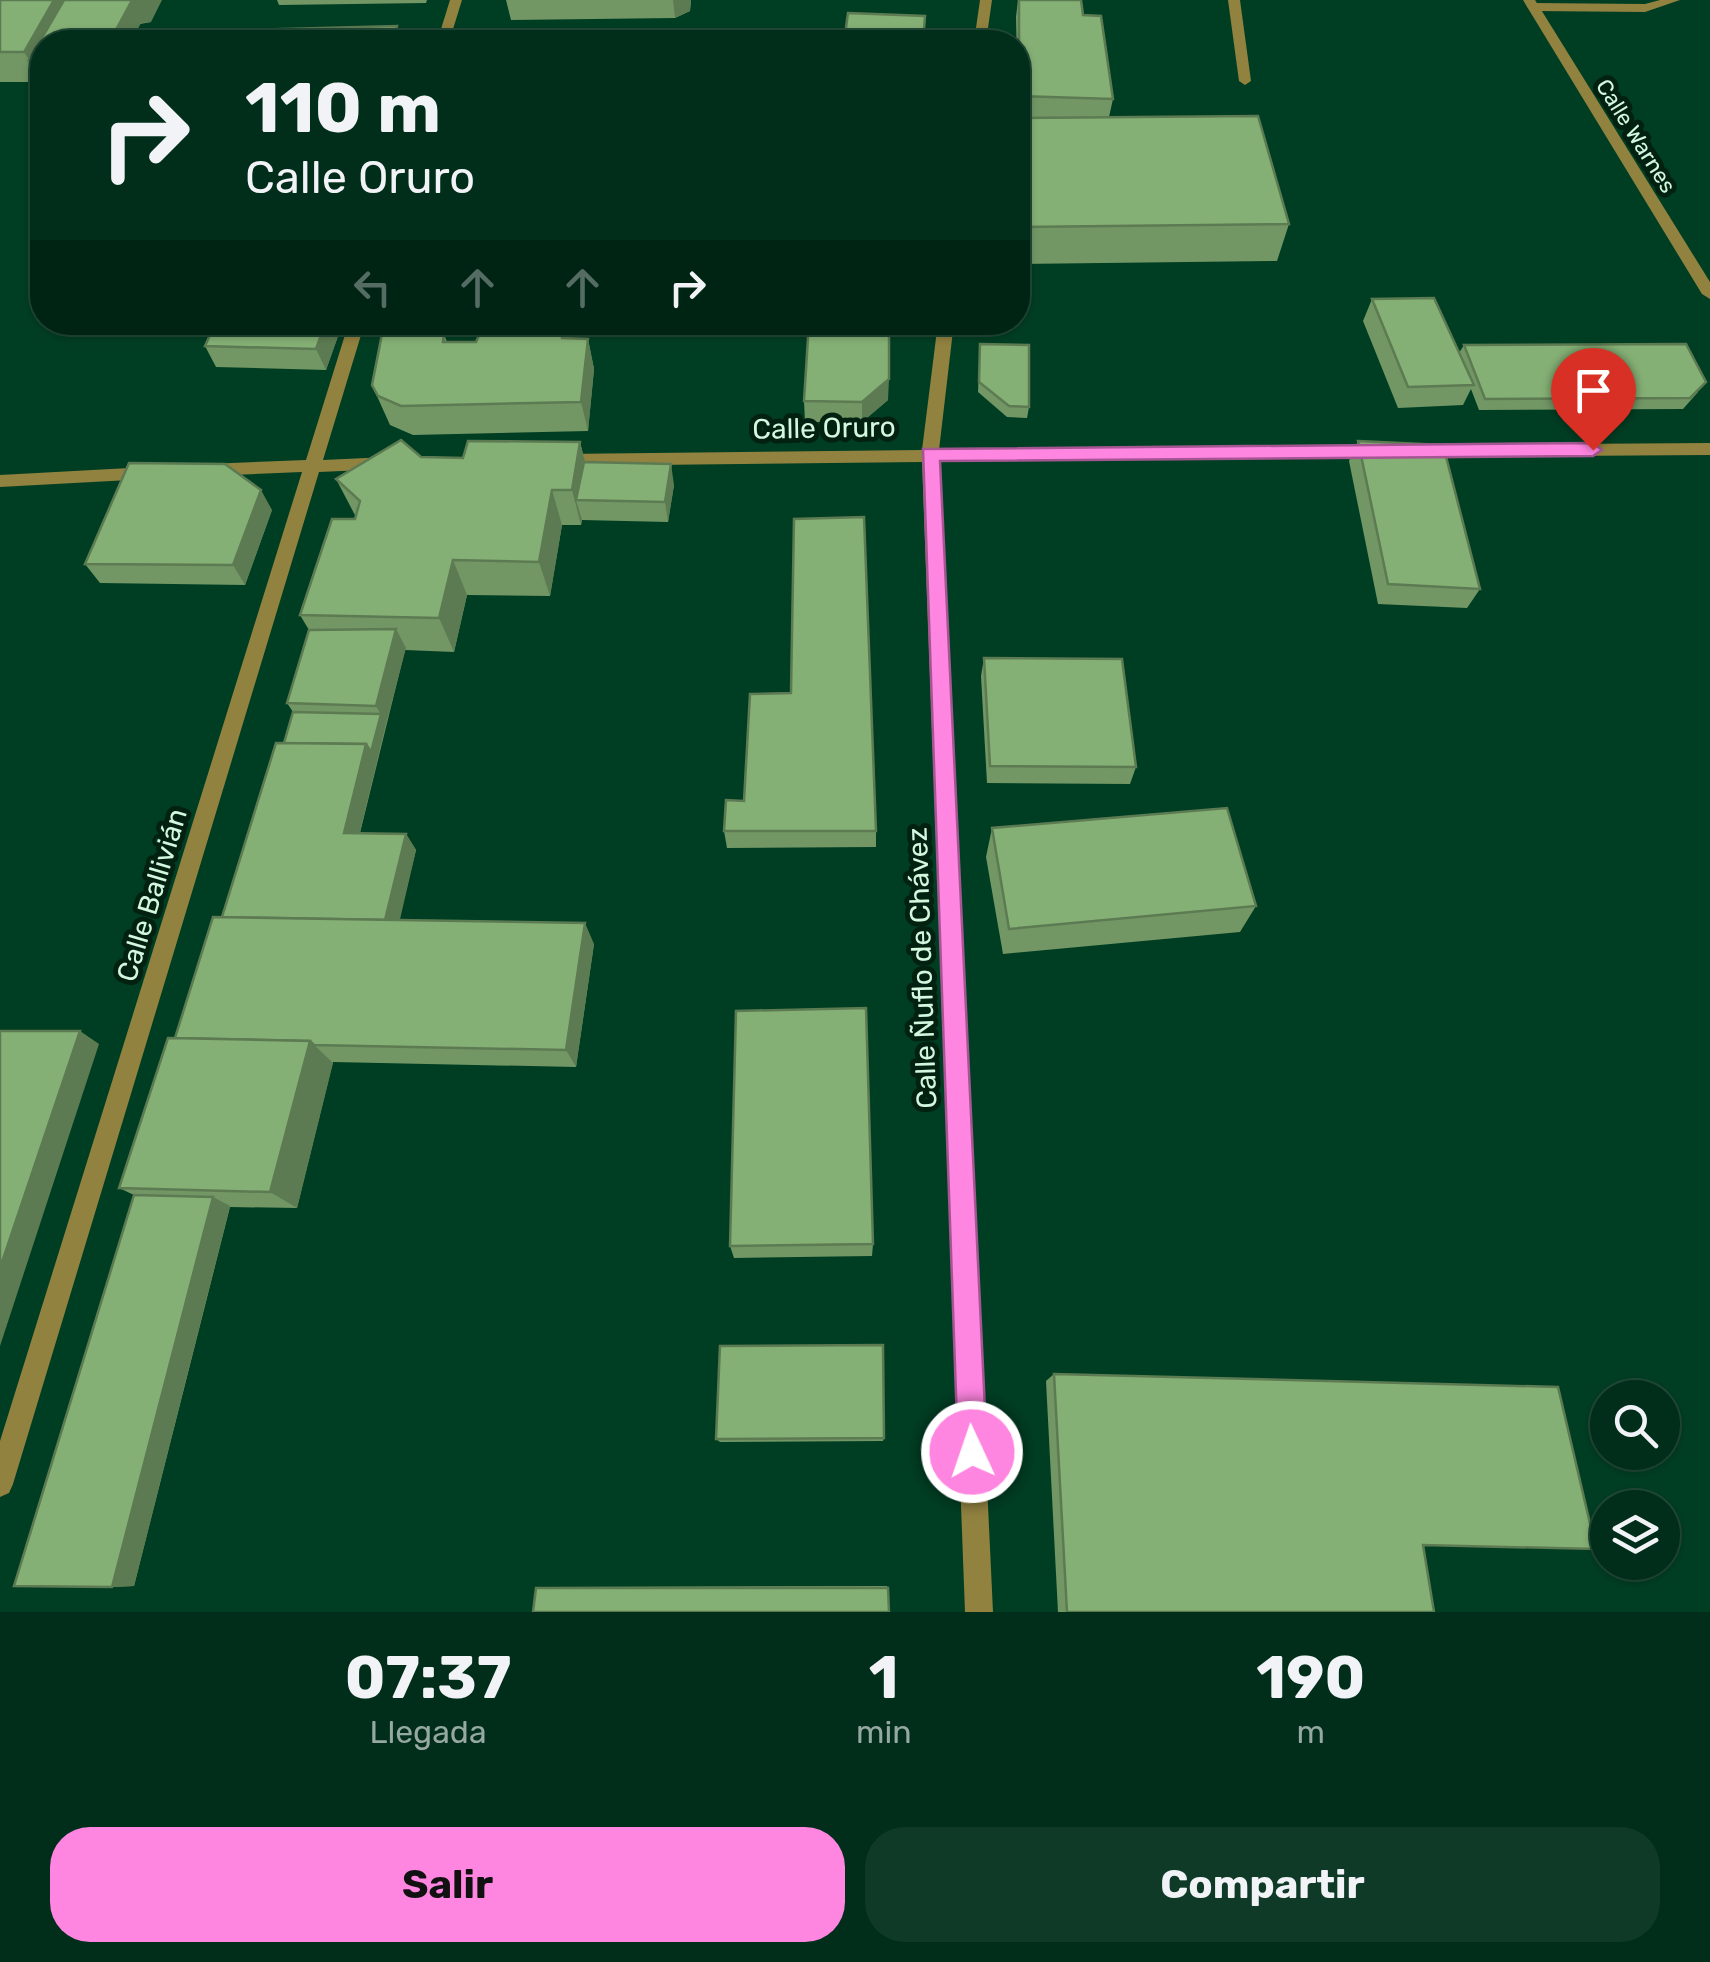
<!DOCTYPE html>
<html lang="es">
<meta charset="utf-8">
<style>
:root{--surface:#002e1a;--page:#0e3a27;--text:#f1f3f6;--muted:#95a8a2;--line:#224a39;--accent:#fe85e0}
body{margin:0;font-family:Rubik,sans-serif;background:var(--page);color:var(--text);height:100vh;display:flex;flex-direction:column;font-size:38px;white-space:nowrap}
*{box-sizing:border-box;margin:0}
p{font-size:32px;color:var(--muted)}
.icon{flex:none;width:55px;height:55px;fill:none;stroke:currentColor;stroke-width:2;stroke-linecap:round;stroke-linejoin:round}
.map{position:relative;height:1612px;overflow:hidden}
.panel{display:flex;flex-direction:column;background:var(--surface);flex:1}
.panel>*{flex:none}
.hud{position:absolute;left:30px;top:30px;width:1000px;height:305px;border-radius:40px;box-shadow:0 2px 8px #0004,0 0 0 2px var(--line);background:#002e1a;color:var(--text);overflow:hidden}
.controls{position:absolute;left:1590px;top:1380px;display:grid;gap:20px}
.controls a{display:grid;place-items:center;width:90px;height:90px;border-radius:50%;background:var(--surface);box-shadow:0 2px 8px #0004,0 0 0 2px var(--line);font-size:50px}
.pin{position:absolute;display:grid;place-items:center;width:85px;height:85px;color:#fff;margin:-102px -42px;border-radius:50% 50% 50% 0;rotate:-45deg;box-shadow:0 0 10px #0007}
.pin .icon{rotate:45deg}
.me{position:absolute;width:110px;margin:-55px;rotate:357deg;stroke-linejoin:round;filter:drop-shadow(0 0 8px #0008)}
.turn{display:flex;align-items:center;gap:35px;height:210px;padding:0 50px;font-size:45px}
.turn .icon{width:130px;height:130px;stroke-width:2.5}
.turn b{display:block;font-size:70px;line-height:85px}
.lanes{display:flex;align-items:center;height:95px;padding:0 50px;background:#0003;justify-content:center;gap:50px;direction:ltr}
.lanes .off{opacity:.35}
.eta{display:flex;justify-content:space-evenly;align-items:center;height:170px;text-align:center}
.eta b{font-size:60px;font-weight:700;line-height:70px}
.primary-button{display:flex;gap:20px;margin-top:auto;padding:20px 50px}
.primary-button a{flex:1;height:115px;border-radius:40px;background:var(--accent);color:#111;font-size:40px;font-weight:700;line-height:115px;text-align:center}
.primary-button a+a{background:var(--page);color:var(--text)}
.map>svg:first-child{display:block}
</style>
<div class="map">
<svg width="1710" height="1612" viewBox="0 0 1710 1612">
<rect width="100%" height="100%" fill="#003e23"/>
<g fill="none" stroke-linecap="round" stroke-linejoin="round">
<g fill="#91823f" fill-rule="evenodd">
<polygon points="1228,0 1240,0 1251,81 1245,85 1239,81"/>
<polygon points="1660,0 1680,0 1645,12 1533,11 1527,7 1533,3 1645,4"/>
</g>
<g fill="#91823f" fill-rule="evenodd">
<polygon points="450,0 462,0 449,42 437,42"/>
<polygon points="980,0 992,0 986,42 974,42"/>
<polygon points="349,322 365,322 323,460 388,457 396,463 388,469 319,472 13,1484 9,1493 0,1497 0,1441 302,472 207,476 199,470 207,464 306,460"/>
<polygon points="938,322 954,322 939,450 1377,445 1385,451 1377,457 939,462 993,1612 965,1612 922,462 562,466 554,460 562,454 922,450"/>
<polygon points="1710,443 1710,455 1416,457 1408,451 1416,445"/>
<polygon points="148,467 156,473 148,479 0,487 0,475"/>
</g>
<polygon fill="#91823f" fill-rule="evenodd" points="1523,0 1535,0 1710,282 1710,299 1702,294"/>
</g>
<g fill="#729765">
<polygon points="0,0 151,22 42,42 42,82 0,82"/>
<polygon points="277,0 427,0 426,3 279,5"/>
<polygon points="506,0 691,0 690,11 675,18 511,20"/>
<polygon points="1018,0 1083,15 1113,99 1109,117 1289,224 1277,261 1018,264 1018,118 1037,118 1018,117 1016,17"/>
<polygon points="1372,299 1459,353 1464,345 1698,392 1683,409 1479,410 1471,389 1463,405 1398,408 1363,321"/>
<polygon points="216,322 343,322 326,370 216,367 205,346"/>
<polygon points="444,334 447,342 563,338 588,339 594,369 588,431 413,435 390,425 372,385"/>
<polygon points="980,344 1029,407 1027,418 1007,417 978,392"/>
<polygon points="888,400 862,422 805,422 804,401"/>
<polygon points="1358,441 1480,589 1467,608 1378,604 1349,461"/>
<polygon points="580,442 585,462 674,485 668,522 582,520 581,525 562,525 550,596 467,595 454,652 405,650 360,833 406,834 416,850 399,920 594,944 576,1067 333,1062 297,1208 230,1207 134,1586 112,1587 134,1195 119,1188 222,917 284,743 293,712 287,703 309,630 300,615 355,519 356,517 336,479 421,457 463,458"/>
<polygon points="272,510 245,585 100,583 85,564"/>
<polygon points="984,658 1136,767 1130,784 987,783 981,676"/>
<polygon points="992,828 1256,906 1240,932 1003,954 986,857"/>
<polygon points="724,831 876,831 876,847 727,848"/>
<polygon points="873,1244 872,1256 734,1258 730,1246"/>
<polygon points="1054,1374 1423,1546 1434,1612 1058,1612 1046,1381"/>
<polygon points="884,1438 883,1441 720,1442 716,1439"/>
<polygon points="887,1586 888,1588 536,1588 549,1587"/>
</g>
<g fill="#5d7b52">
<polygon points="54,0 86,0 29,60 24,52"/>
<polygon points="141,0 162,0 151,22 141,23 131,42 111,42 131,2"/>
<polygon points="673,0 691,0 690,11 675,18"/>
<polygon points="397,26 402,42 393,42"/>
<polygon points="326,322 343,322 326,370 316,349"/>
<polygon points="588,339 594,369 588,431 581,402"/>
<polygon points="889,379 888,400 862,422 862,402"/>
<polygon points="580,442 589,478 576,500 582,520 581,525 572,490"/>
<polygon points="671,464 674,485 668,522 665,502"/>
<polygon points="261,490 272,510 245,585 233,565"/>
<polygon points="552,490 562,525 550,596 539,562"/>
<polygon points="453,560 467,595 454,652 439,618"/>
<polygon points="396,629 406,648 386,724 376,706"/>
<polygon points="381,714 386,724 356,849 344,833 366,744"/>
<polygon points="406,834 416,850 395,941 384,927"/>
<polygon points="585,923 594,944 576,1067 566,1050"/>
<polygon points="80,1031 99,1044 0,1346 0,1268"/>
<polygon points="310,1041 333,1063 297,1208 270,1192"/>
<polygon points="213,1197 230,1206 134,1586 112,1587"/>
</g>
<g fill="#85b075" stroke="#5d7b52" stroke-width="2.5">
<polygon points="0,0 54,0 24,52 0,52"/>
<polygon points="64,0 141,0 131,2 110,41 119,42 42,42 42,60 29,60"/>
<polygon points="1019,0 1081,0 1083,15 1101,16 1113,99 1019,96"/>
<polygon points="848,13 925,16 923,42 844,42"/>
<polygon points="397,26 393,42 244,42 249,30"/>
<polygon points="550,33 548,42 490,42 492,34"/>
<polygon points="1258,116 1289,224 1018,227 1018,118"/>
<polygon points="1434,298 1474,385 1408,387 1372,299"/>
<polygon points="216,322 326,322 316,349 205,346"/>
<polygon points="809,322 889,322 889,379 862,402 804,401"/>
<polygon points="561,330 562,338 588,339 581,402 401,406 378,396 372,385 382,334 444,334 443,342 476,342 481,331"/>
<polygon points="980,344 1029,345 1029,407 1009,406 979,382"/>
<polygon points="1686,344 1706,382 1690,398 1485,399 1464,345"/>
<polygon points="401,440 421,457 463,458 468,441 580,442 572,490 552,490 539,562 453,560 439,618 300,615 332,519 355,519 360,501 336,479"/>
<polygon points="1358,441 1443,445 1480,589 1388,584"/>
<polygon points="584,462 671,464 665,502 576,500"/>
<polygon points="129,463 225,464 261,490 233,565 85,564"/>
<polygon points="864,517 876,831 724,831 726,800 744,801 750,694 791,693 794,519"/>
<polygon points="396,629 376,706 287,703 309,630"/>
<polygon points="984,658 1122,659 1136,767 990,766"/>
<polygon points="293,712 381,714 371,752 366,744 284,743"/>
<polygon points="276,743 366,744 344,833 406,834 385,920 222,917"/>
<polygon points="1227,808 1256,906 1009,929 992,828"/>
<polygon points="213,917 585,923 566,1050 314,1045 310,1041 175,1038"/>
<polygon points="866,1008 873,1244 730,1246 736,1011"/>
<polygon points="0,1031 80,1031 0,1268"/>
<polygon points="168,1038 310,1041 270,1192 119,1188"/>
<polygon points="134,1195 213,1197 112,1587 14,1586"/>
<polygon points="883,1345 884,1438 716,1439 720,1346"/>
<polygon points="1054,1374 1558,1387 1596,1549 1423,1545 1434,1612 1067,1612"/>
<polygon points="536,1588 888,1588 889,1612 533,1612"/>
</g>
<polygon fill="#fe85e0" stroke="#a55692" stroke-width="2.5" points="1593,443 1602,450 1593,456 940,461 987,1452 983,1463 972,1467 962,1463 958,1452 923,449"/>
<g text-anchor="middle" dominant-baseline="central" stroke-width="10" stroke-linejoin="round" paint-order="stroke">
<g font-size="22" fill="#d4f7e0" stroke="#032111">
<text transform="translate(1636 136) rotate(58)">Calle Warnes</text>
</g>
<g font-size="28" fill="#d4f7e0" stroke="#032111">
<text transform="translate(824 428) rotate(-1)">Calle Oruro</text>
<text transform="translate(152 895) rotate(-73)">Calle Ballivián</text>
<text transform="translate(922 968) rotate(-92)">Calle Ñuflo de Chávez</text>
</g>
</g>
</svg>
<div class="controls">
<a><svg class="icon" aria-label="search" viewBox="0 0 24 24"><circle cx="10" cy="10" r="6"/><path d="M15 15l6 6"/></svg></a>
<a><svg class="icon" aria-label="layers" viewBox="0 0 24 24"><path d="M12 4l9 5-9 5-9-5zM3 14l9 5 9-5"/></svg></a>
</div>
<div class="pin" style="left:1593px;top:450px;background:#d93025"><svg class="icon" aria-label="arrive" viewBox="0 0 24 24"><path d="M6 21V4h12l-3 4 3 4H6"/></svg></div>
<svg class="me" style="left:972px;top:1452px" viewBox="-20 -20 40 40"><circle r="17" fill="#fe85e0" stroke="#fff" stroke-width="3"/><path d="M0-11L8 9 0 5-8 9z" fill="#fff"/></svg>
<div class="hud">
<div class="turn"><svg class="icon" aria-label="right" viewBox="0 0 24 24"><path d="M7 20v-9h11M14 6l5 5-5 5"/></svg><div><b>110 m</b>Calle Oruro</div></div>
<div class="lanes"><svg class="icon off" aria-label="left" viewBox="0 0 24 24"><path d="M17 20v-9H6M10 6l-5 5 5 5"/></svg><svg class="icon off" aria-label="ahead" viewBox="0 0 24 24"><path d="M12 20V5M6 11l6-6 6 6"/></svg><svg class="icon off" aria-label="ahead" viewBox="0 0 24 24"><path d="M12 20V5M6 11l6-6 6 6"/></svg><svg class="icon" aria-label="right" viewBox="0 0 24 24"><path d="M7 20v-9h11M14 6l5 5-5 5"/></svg></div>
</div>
</div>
<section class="panel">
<div class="eta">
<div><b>07:37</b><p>Llegada</p></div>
<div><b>1</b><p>min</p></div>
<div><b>190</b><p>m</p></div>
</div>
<div class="primary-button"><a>Salir</a><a>Compartir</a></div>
</section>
